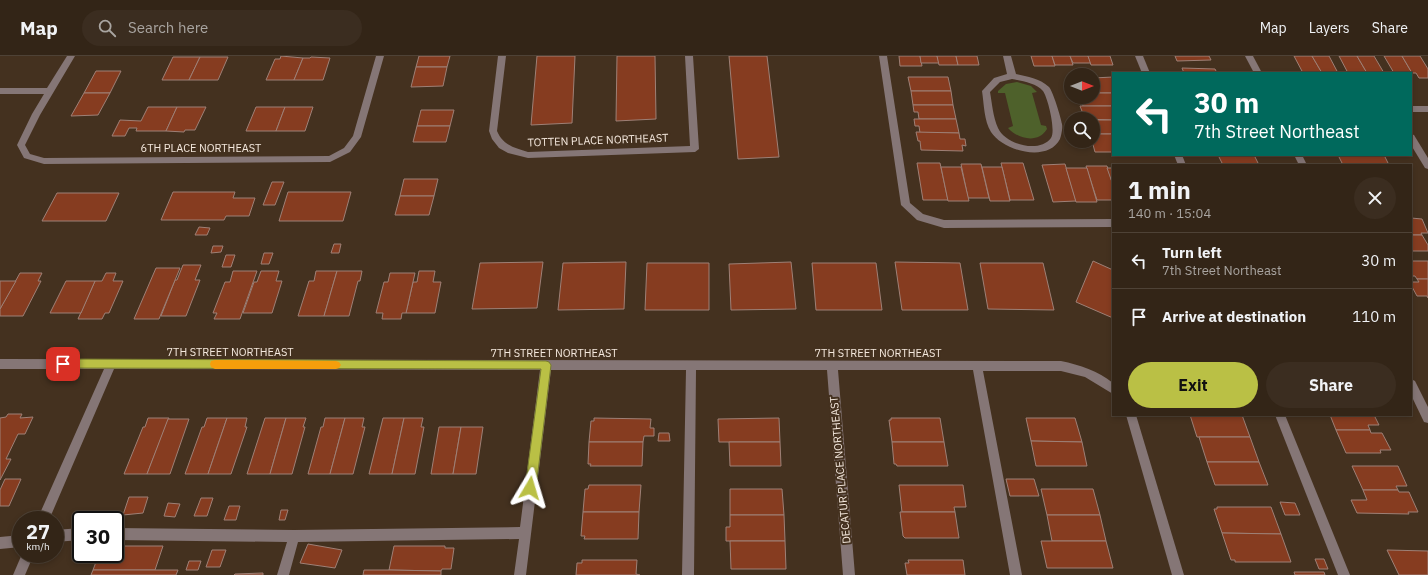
<!DOCTYPE html>
<meta charset="utf-8">
<style>
:root{--surface:#332517;--page:#3b2d20;--text:#f1f3f6;--muted:#a9a5a1;--line:#4e4236;--accent:#bac045}
body{margin:0;font-family:"IBM Plex Sans",sans-serif;background:var(--page);color:var(--text);height:100vh;display:flex;flex-direction:column;font-size:15px;white-space:nowrap}
*{box-sizing:border-box;margin:0}
p{font-size:13px;color:var(--muted)}
.icon{flex:none;width:22px;height:22px;fill:none;stroke:currentColor;stroke-width:2;stroke-linecap:round;stroke-linejoin:round}
.map{position:relative;flex:1;overflow:hidden}
.details{position:absolute;left:1112px;top:108px;width:300px;height:252px;display:flex;flex-direction:column;background:var(--surface);border-radius:0px;box-shadow:0 2px 6px #0003,0 0 0 1px var(--line)}
.details>*{flex:none}
.top-card{position:absolute;left:1112px;top:16px;width:300px;height:84px;border-radius:0px;box-shadow:0 2px 6px #0003,0 0 0 1px var(--line);background:#00695c;color:#fff;overflow:hidden}
.needle{width:26px;rotate:90deg}
.fabs{position:absolute;left:1064px;top:12px;display:grid;gap:8px}
.fabs a{display:grid;place-items:center;width:36px;height:36px;border-radius:50%;background:var(--surface);box-shadow:0 2px 6px #0003,0 0 0 1px var(--line);font-size:20px}
.speed{position:absolute;left:12px;top:455px;display:flex;gap:8px;font-size:20px;font-weight:700;text-align:center}
.speed>*{display:grid;place-content:center;width:52px;height:52px;border-radius:50%;background:var(--surface);box-shadow:0 2px 6px #0003,0 0 0 1px var(--line);line-height:1}
.speed small{font-size:10px;font-weight:400}
.speed .limit{border:2px solid #111;border-radius:6px;background:#fff;color:#111}
.pin{position:absolute;display:grid;place-items:center;width:34px;height:34px;color:#fff;margin:-17px;border-radius:8px;box-shadow:0 2px 6px #0006}
.me{position:absolute;width:44px;margin:-22px;rotate:7deg;stroke-linejoin:round;filter:drop-shadow(0 0 3px #0008)}
.turn{display:flex;align-items:center;gap:14px;height:84px;padding:0 16px;font-size:18px}
.turn .icon{width:52px;height:52px;stroke-width:2.5}
.turn b{display:block;font-size:28px;line-height:34px}
.round{display:grid;place-items:center;flex:none;width:42px;height:42px;border-radius:21px;background:var(--page)}
.headline{display:flex;align-items:center;justify-content:space-between;height:68px;padding:0 16px}
h1{font-size:24px;font-weight:700;line-height:30px}
.cta{display:flex;gap:8px;margin-top:auto;padding:8px 16px}
.cta a{flex:1;height:46px;border-radius:24px;background:var(--accent);color:#111;font-size:16px;font-weight:700;line-height:46px;text-align:center}
.cta a+a{background:var(--page);color:var(--text)}
ul{padding:0;list-style:none}
li{display:flex;align-items:center;gap:12px;height:56px;padding:0 16px;border-top:1px solid var(--line)}
li div{flex:1}
li b{display:block;font-size:15px}
li em{font-style:normal}
header{display:flex;align-items:center;gap:24px;box-sizing:border-box;height:56px;padding:0 20px;background:var(--surface);border-bottom:1px solid var(--line)}
header strong{font-size:19px}
nav{display:flex;gap:22px;margin-inline-start:auto;font-size:14px}
.search{width:280px;height:36px;background:var(--page);display:flex;align-items:center;gap:10px;box-sizing:border-box;padding:0 14px;border-radius:22px;color:var(--muted);font-size:15px}
.map>svg:first-child{display:block}
</style>
<header>
<strong>Map</strong>
<div class="search"><svg class="icon" aria-label="search" viewBox="0 0 24 24"><circle cx="10" cy="10" r="6"/><path d="M15 15l6 6"/></svg>Search here</div>
<nav><a>Map</a><a>Layers</a><a>Share</a></nav>
</header>
<div class="map">
<svg width="1428" height="519" viewBox="0 0 1428 519">
<rect width="100%" height="100%" fill="#44311f"/>
<path fill="#4e612b" d="M 1017,26 L 1031,30 L 1037,36 L 1032,37 L 1041,69 L 1046,70 L 1047,73 C 1038,88 1018,83 1008,72 L 1013,70 L 1005,37 L 998,37 L 998,35 L 1006,28 Z"/>
<g fill="#863c20" stroke="#9e8076">
<polygon points="281,0 303,2 294,24 266,24 275,3 280,3"/>
<polygon points="419,0 450,0 447,11 416,11"/>
<polygon points="537,0 575,0 572,67 531,69"/>
<polygon points="617,0 655,0 656,63 616,65"/>
<polygon points="729,0 767,0 779,101 738,103"/>
<polygon points="899,0 920,0 922,10 900,10"/>
<polygon points="920,0 937,0 939,7 921,7"/>
<polygon points="937,0 956,0 958,9 939,9"/>
<polygon points="956,0 977,0 979,9 958,9"/>
<polygon points="1031,0 1052,0 1055,10 1034,10"/>
<polygon points="1052,0 1070,0 1073,9 1055,9"/>
<polygon points="1070,0 1088,0 1091,7 1073,7"/>
<polygon points="1088,0 1110,0 1113,9 1091,9"/>
<polygon points="1175,0 1209,0 1211,4 1177,5"/>
<polygon points="1294,0 1312,0 1322,17 1303,17"/>
<polygon points="1312,0 1329,0 1338,17 1322,17"/>
<polygon points="1339,0 1357,0 1367,17 1348,17"/>
<polygon points="1357,0 1374,0 1384,17 1367,17"/>
<polygon points="1384,0 1402,0 1412,17 1394,17"/>
<polygon points="1402,0 1420,0 1428,13 1428,22 1419,22 1416,17 1412,17"/>
<polygon points="173,1 200,1 189,24 162,24"/>
<polygon points="200,1 228,1 218,24 189,24"/>
<polygon points="311,1 330,2 323,24 294,24 303,2 310,2"/>
<polygon points="416,11 447,11 443,30 411,31"/>
<polygon points="1182,12 1215,13 1217,17 1184,17"/>
<polygon points="96,15 121,15 110,37 84,37"/>
<polygon points="908,21 948,21 951,35 911,35"/>
<polygon points="1113,21 1113,37 1093,37 1093,22"/>
<polygon points="911,35 951,35 953,49 913,49"/>
<polygon points="84,37 110,37 98,59 71,60"/>
<polygon points="1093,37 1113,37 1113,50 1083,50 1080,41 1093,41"/>
<polygon points="913,49 953,49 956,63 919,63 918,56 914,56"/>
<polygon points="1080,50 1113,50 1113,64 1085,63"/>
<polygon points="148,51 177,51 166,75 136,75 137,72 129,72 125,80 112,80 120,64 141,65"/>
<polygon points="177,51 206,51 195,74 185,74 184,76 166,75"/>
<polygon points="256,51 285,51 276,75 246,75"/>
<polygon points="285,51 313,51 305,75 276,75"/>
<polygon points="421,54 454,54 450,70 417,70"/>
<polygon points="914,63 956,63 959,77 920,77 919,70 915,70"/>
<rect x="1093" y="64" width="20" height="14"/>
<polygon points="417,70 450,70 446,86 413,86"/>
<polygon points="916,76 959,77 960,83 965,83 966,90 962,89 963,95 921,94 920,85 918,85"/>
<polygon points="1093,78 1113,78 1113,96 1095,96 1092,85 1093,85"/>
<polygon points="1218,99 1254,99 1259,109 1223,109"/>
<polygon points="1338,99 1384,99 1389,109 1343,109"/>
<polygon points="917,107 940,107 948,144 923,144"/>
<polygon points="1001,107 1023,107 1034,144 1010,144"/>
<polygon points="961,108 981,108 989,142 968,142"/>
<polygon points="1065,108 1076,145 1053,146 1042,109"/>
<polygon points="1086,110 1107,110 1113,129 1113,144 1097,144"/>
<polygon points="941,111 961,111 969,145 948,145"/>
<polygon points="982,111 1002,111 1010,145 990,145"/>
<polygon points="1066,112 1087,112 1097,146 1076,146"/>
<polygon points="1107,112 1113,112 1113,129"/>
<polygon points="404,123 438,123 434,140 400,140"/>
<polygon points="272,126 284,126 275,149 263,149"/>
<polygon points="173,136 235,136 233,142 255,142 249,160 226,160 224,164 161,164"/>
<polygon points="288,136 351,136 343,165 279,165"/>
<polygon points="57,137 119,137 106,165 42,165"/>
<polygon points="400,140 434,140 429,159 395,159"/>
<polygon points="1411,162 1422,163 1428,177 1421,177 1422,179 1411,179"/>
<polygon points="199,171 210,172 207,179 195,179"/>
<polygon points="1411,179 1422,179 1428,189 1428,195 1411,195"/>
<polygon points="334,188 341,188 339,197 331,197"/>
<polygon points="213,190 223,190 221,196 211,197"/>
<polygon points="264,197 273,197 269,208 261,208"/>
<polygon points="226,199 235,199 231,211 222,211"/>
<polygon points="1093,205 1113,214 1113,262 1076,246"/>
<polygon points="1411,205 1428,205 1428,223 1417,223 1415,220 1411,220"/>
<polygon points="543,206 537,252 472,253 480,207"/>
<polygon points="626,206 624,253 558,254 563,207"/>
<polygon points="791,206 796,253 731,254 729,208"/>
<polygon points="895,206 960,207 968,254 902,254"/>
<polygon points="647,207 709,207 709,254 645,254"/>
<polygon points="812,207 876,207 882,254 816,254"/>
<polygon points="980,207 1043,207 1054,254 988,253"/>
<polygon points="183,209 201,209 195,224 200,224 186,260 161,260 175,224 177,224"/>
<polygon points="156,212 180,212 159,263 134,263"/>
<polygon points="233,215 257,215 240,263 214,263 217,257 213,257 225,226 230,226"/>
<polygon points="261,215 279,215 276,225 282,225 272,257 243,257 254,226 257,226"/>
<polygon points="316,215 337,215 324,260 298,260 309,225 314,225"/>
<polygon points="337,215 362,215 360,225 358,225 349,260 324,260"/>
<polygon points="419,215 435,215 433,226 441,226 435,257 406,257 413,226 417,226"/>
<polygon points="20,217 42,217 38,225 41,225 23,260 0,260 0,253"/>
<polygon points="106,217 116,217 113,225 123,225 109,257 105,257 102,263 78,263 95,225 102,225"/>
<polygon points="390,217 415,217 406,257 402,257 401,263 382,263 383,257 376,257 384,226 388,226"/>
<polygon points="1417,223 1428,223 1428,242 1427,240 1417,240 1411,229 1411,226 1419,226"/>
<polygon points="0,225 16,225 0,253"/>
<polygon points="66,225 95,225 81,257 50,257"/>
<polygon points="8,358 22,358 20,362 33,361 25,378 18,378 6,403 11,403 0,424 0,362 6,361"/>
<polygon points="1190,359 1242,359 1250,381 1197,381"/>
<polygon points="1330,359 1374,359 1379,369 1368,369 1370,374 1336,374"/>
<polygon points="148,362 169,362 147,418 124,418 143,371 145,371"/>
<polygon points="207,362 227,362 208,418 185,418 202,371 204,371"/>
<polygon points="227,362 247,362 245,371 247,371 231,418 208,418"/>
<polygon points="265,362 286,362 270,418 247,418"/>
<polygon points="286,362 306,362 303,371 305,371 292,418 270,418"/>
<polygon points="325,362 345,362 330,418 308,418 321,371 323,371"/>
<polygon points="345,362 364,362 362,371 365,371 353,418 330,418"/>
<polygon points="383,362 404,362 392,418 369,418"/>
<polygon points="404,362 423,362 421,371 424,371 415,418 392,418"/>
<polygon points="594,362 651,363 650,372 654,372 654,380 644,380 643,386 589,386 591,365 594,365"/>
<polygon points="779,362 780,386 719,386 718,363"/>
<polygon points="891,362 940,362 944,386 892,386 889,364 891,364"/>
<polygon points="1026,362 1075,362 1082,386 1031,385"/>
<polygon points="168,363 189,363 170,418 147,418"/>
<polygon points="439,371 461,371 453,418 431,418"/>
<polygon points="461,371 483,371 476,418 453,418"/>
<polygon points="1336,374 1370,374 1371,377 1382,377 1391,394 1380,394 1381,397 1346,397"/>
<polygon points="659,377 669,377 670,385 658,385"/>
<polygon points="1199,381 1250,381 1259,406 1207,406"/>
<polygon points="1031,385 1082,386 1087,410 1036,410"/>
<polygon points="589,386 643,386 642,410 590,410 591,408 588,408"/>
<polygon points="729,386 780,386 781,410 730,410"/>
<polygon points="892,386 944,386 948,410 897,410 896,408 894,408"/>
<polygon points="1207,406 1259,406 1268,429 1215,429"/>
<polygon points="1352,410 1398,410 1407,430 1396,430 1398,434 1363,434"/>
<polygon points="5,423 21,423 9,450 0,450 0,434"/>
<polygon points="1006,423 1034,423 1039,440 1010,440"/>
<polygon points="589,429 641,429 639,456 583,456 585,433 588,433"/>
<polygon points="899,429 963,429 966,451 954,451 955,456 902,456"/>
<polygon points="730,433 782,433 784,459 730,459"/>
<polygon points="1041,433 1093,433 1100,459 1047,459"/>
<polygon points="1363,434 1398,434 1399,436 1409,436 1418,456 1408,456 1409,458 1357,457 1351,444 1367,444"/>
<polygon points="129,441 148,441 143,457 123,459"/>
<polygon points="201,442 213,442 207,460 194,460"/>
<polygon points="1280,446 1295,447 1300,459 1285,459"/>
<polygon points="168,447 180,448 175,461 164,460"/>
<polygon points="229,450 240,450 236,464 224,464"/>
<polygon points="1217,451 1271,451 1281,478 1222,477 1214,453 1217,453"/>
<polygon points="281,454 288,454 285,464 279,464"/>
<polygon points="583,456 639,456 638,483 584,483 585,480 581,480"/>
<polygon points="900,456 955,456 959,482 905,482 903,480"/>
<polygon points="730,459 784,459 785,485 726,485 726,471 730,471"/>
<polygon points="1047,459 1100,459 1106,485 1052,485"/>
<polygon points="1222,477 1281,478 1291,506 1235,506 1235,504 1231,504"/>
<polygon points="730,485 785,485 786,513 731,513"/>
<polygon points="1041,485 1106,485 1113,512 1047,512"/>
<polygon points="308,488 342,494 335,512 300,507"/>
<polygon points="115,490 163,490 155,514 93,514 99,498 115,498"/>
<polygon points="394,490 445,490 445,492 454,492 451,513 442,513 441,515 389,514"/>
<polygon points="212,494 226,494 220,511 206,511"/>
<polygon points="1387,494 1428,495 1428,519 1399,519"/>
<polygon points="1315,503 1324,503 1328,513 1319,513"/>
<polygon points="582,504 637,504 636,518 640,519 576,519 577,507 582,507"/>
<polygon points="908,504 963,504 965,519 907,519 905,507 909,507"/>
<polygon points="189,505 201,505 198,514 186,514"/>
<polygon points="93,514 178,514 176,519 91,519"/>
<polygon points="364,514 389,514 441,515 441,519 363,519"/>
<polygon points="1294,516 1324,516 1325,519 1295,519"/>
<polygon points="263,517 263,519 234,519 235,518"/>
</g>
<g fill="none" stroke-linecap="round" stroke-linejoin="round">
<g fill="#857676" fill-rule="evenodd">
<polygon points="67,0 75,0 40,59 25,89 30,98 44,102 329,100 344,92 353,80 376,0 384,0 361,81 350,96 330,106 44,108 24,102 17,89 32,58 44,38 0,38 0,32 47,32"/>
<path d="M 498,0 L 506,0 L 497,75 C 503,89 514,92 528,96 L 690,90 L 685,0 L 693,0 L 699,93 L 695,96 L 528,102 L 508,97 L 499,92 L 492,83 L 489,75 Z"/>
<polygon points="879,0 887,0 910,147 923,158 944,164 1113,163 1113,171 944,172 917,164 901,149"/>
<path d="M 1003,0 L 1011,0 L 1016,18 C 1028,21 1039,22 1049,31 C 1053,35 1061,62 1062,68 C 1063,72 1061,80 1060,83 C 1048,107 1003,95 991,76 C 984,65 984,48 982,35 L 994,22 L 1007,18 ZM 1012,23 C 1022,25 1036,27 1043,35 C 1048,42 1056,75 1051,82 C 1039,98 1005,88 998,72 C 993,61 992,47 990,36 L 1000,26 Z"/>
<polygon points="1135,0 1143,0 1150,17 1142,17"/>
<polygon points="1245,0 1253,0 1262,17 1254,17"/>
<rect x="1411" y="50" width="17" height="6"/>
<polygon points="1411,78 1414,79 1428,102 1428,113 1425,112 1411,89"/>
<polygon points="1174,99 1182,99 1186,109 1178,109"/>
<polygon points="1294,99 1302,99 1307,109 1299,109"/>
<path d="M 0,303 L 1061,305 C 1080,309 1098,315 1113,327 L 1113,338 L 1085,321 L 1061,315 L 983,315 L 1022,519 L 1010,519 L 973,314 L 838,314 L 855,519 L 843,519 L 827,314 L 696,314 L 694,519 L 682,519 L 686,314 L 551,314 L 526,519 L 514,519 L 519,483 L 298,486 L 289,519 L 277,519 L 287,486 L 115,484 L 115,472 L 294,474 L 520,471 L 540,314 L 114,313 L 49,464 L 37,464 L 104,313 L 0,313 Z"/>
<polygon points="1411,323 1415,325 1428,351 1428,367 1424,366 1411,339"/>
<polygon points="1126,359 1136,359 1184,519 1172,519"/>
<polygon points="1275,359 1285,359 1350,519 1338,519"/>
<polygon points="81,472 81,484 55,486 55,474"/>
<polygon points="21,479 21,491 0,493 0,481"/>
<polygon points="22,498 34,498 25,519 13,519"/>
</g>
</g>
<polygon fill="#bac045" stroke="#797d2d" points="63,303 546,305 549,306 551,309 536,432 534,436 530,438 527,436 525,432 541,313 63,312 60,311 58,308 60,305"/>
<polygon fill="#f59e0b" points="215,304 336,305 339,306 341,309 339,312 336,313 215,313 211,311 210,308 211,305"/>
<g text-anchor="middle" dominant-baseline="central" stroke-width="4" stroke-linejoin="round" paint-order="stroke">
<g font-size="11" fill="#f4e8dd" stroke="#44311f">
<text transform="translate(598 84) rotate(-2)">TOTTEN PLACE NORTHEAST</text>
<text x="201" y="92">6TH PLACE NORTHEAST</text>
<text x="230" y="296">7TH STREET NORTHEAST</text>
<text x="554" y="297">7TH STREET NORTHEAST</text>
<text x="878" y="297">7TH STREET NORTHEAST</text>
<text transform="translate(840 414) rotate(-95)">DECATUR PLACE NORTHEAST</text>
</g>
</g>
</svg>
<div class="fabs">
<a><svg class="needle" viewBox="-14 -14 28 28"><path d="M0-13l5 13h-10z" fill="#e53935"/><path d="M0 13l5-13h-10z" fill="#a9a5a1"/></svg></a>
<a><svg class="icon" aria-label="search" viewBox="0 0 24 24"><circle cx="10" cy="10" r="6"/><path d="M15 15l6 6"/></svg></a>
</div>
<div class="speed"><div>27<small>km/h</small></div><div class="limit">30</div></div>
<div class="pin" style="left:63px;top:308px;background:#d93025"><svg class="icon" aria-label="arrive" viewBox="0 0 24 24"><path d="M6 21V4h12l-3 4 3 4H6"/></svg></div>
<svg class="me" style="left:530px;top:432px" viewBox="-20 -20 40 40"><path d="M0-17L14 15 0 8-14 15z" fill="#bac045" stroke="#fff" stroke-width="4"/></svg>
<div class="top-card">
<div class="turn"><svg class="icon" aria-label="left" viewBox="0 0 24 24"><path d="M17 20v-9H6M10 6l-5 5 5 5"/></svg><div><b>30 m</b>7th Street Northeast</div></div>
</div>
<section class="details">
<div class="headline"><div><h1>1 min</h1><p>140 m · 15:04</p></div><a class="round"><svg class="icon" aria-label="close" viewBox="0 0 24 24"><path d="M6 6l12 12M18 6L6 18"/></svg></a></div>
<ul>
<li><svg class="icon" aria-label="left" viewBox="0 0 24 24"><path d="M17 20v-9H6M10 6l-5 5 5 5"/></svg><div><b>Turn left</b><p>7th Street Northeast</p></div><em>30 m</em></li>
<li><svg class="icon" aria-label="arrive" viewBox="0 0 24 24"><path d="M6 21V4h12l-3 4 3 4H6"/></svg><div><b>Arrive at destination</b></div><em>110 m</em></li>
</ul>
<div class="cta"><a>Exit</a><a>Share</a></div>
</section>
</div>
